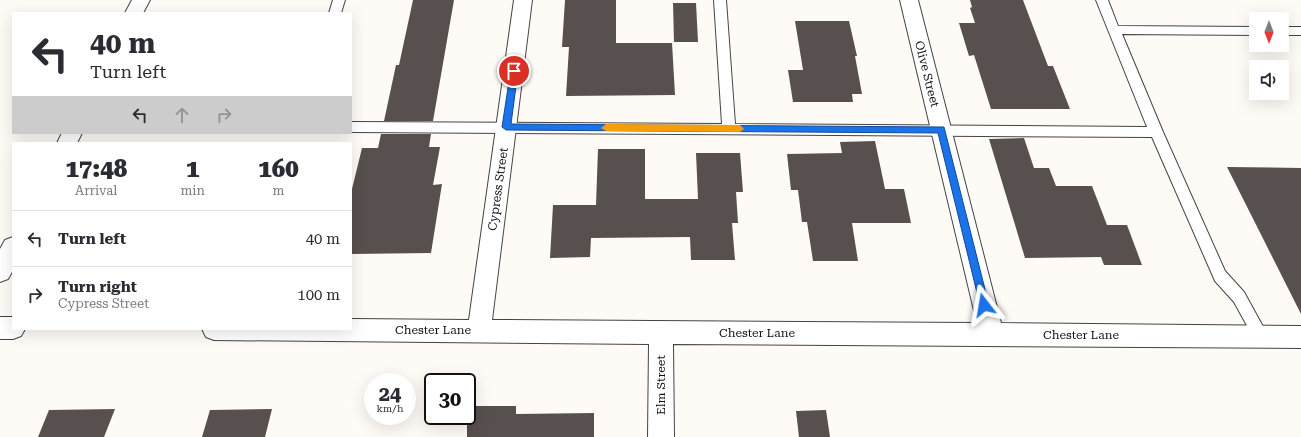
<!DOCTYPE html>
<style>
:root{--surface:#fff;--page:#f7f7f7;--text:#2b2b33;--muted:#7c7c81;--line:#e1e1e2}
body{margin:0;font-family:"Roboto Serif",serif;background:var(--page);color:var(--text);height:100vh;display:flex;flex-direction:column;font-size:15px;white-space:nowrap}
*{box-sizing:border-box;margin:0}
p{font-size:13px;color:var(--muted)}
.icon{flex:none;width:22px;height:22px;fill:none;stroke:currentColor;stroke-width:2;stroke-linecap:round;stroke-linejoin:round}
.map{position:relative;flex:1;overflow:hidden}
.drawer{position:absolute;left:12px;top:142px;width:340px;height:188px;display:flex;flex-direction:column;background:var(--surface);border-radius:0px;box-shadow:0 4px 16px #0002}
.drawer>*{flex:none}
.guide{position:absolute;left:12px;top:12px;width:340px;height:122px;border-radius:0px;box-shadow:0 4px 16px #0002;background:#fff;color:var(--text);overflow:hidden}
.needle{width:26px;rotate:180deg}
.fabs{position:absolute;left:1249px;top:12px;display:grid;gap:8px}
.fabs a{display:grid;place-items:center;width:40px;height:40px;border-radius:0px;background:var(--surface);box-shadow:0 4px 16px #0002;font-size:20px}
.speed{position:absolute;left:364px;top:373px;display:flex;gap:8px;font-size:20px;font-weight:700;text-align:center}
.speed>*{display:grid;place-content:center;width:52px;height:52px;border-radius:50%;background:var(--surface);box-shadow:0 4px 16px #0002;line-height:1}
.speed small{font-size:10px;font-weight:400}
.speed .limit{border:2px solid #111;border-radius:6px;background:#fff;color:#111}
.pin{position:absolute;display:grid;place-items:center;width:34px;height:34px;color:#fff;margin:-17px;border:2px solid #fff;border-radius:50%;box-shadow:0 1px 4px #0007}
.me{position:absolute;width:44px;margin:-22px;rotate:346deg;stroke-linejoin:round;filter:drop-shadow(0 0 3px #0008)}
.turn{display:flex;align-items:center;gap:14px;height:84px;padding:0 12px;font-size:18px}
.turn .icon{width:52px;height:52px;stroke-width:2.5}
.turn b{display:block;font-size:28px;line-height:34px}
.lanes{display:flex;align-items:center;height:38px;padding:0 12px;background:#0003;justify-content:center;gap:20px;direction:ltr}
.lanes .off{opacity:.35}
.eta{display:flex;justify-content:space-evenly;align-items:center;height:68px;text-align:center}
.eta b{font-size:24px;font-weight:800;line-height:28px}
ul{padding:0;list-style:none}
li{display:flex;align-items:center;gap:12px;height:56px;padding:0 12px;border-top:1px solid var(--line)}
li div{flex:1}
li b{display:block;font-size:15px}
li em{font-style:normal}
.map>svg:first-child{display:block}
</style>
<div class="map">
<svg width="1301" height="437" viewBox="0 0 1301 437">
<rect width="100%" height="100%" fill="#fefbf6"/>
<g fill="#58504e">
<polygon points="413,0 454,0 433,121 384,121 396,65 399,65"/>
<polygon points="565,0 616,0 616,43 672,43 675,95 566,96 569,47 562,47"/>
<polygon points="970,0 1023,0 1048,66 1053,66 1070,109 991,109 974,55 969,56 959,23 975,23 970,8 972,7"/>
<polygon points="673,3 696,3 698,42 674,42"/>
<polygon points="795,21 849,21 857,56 855,56 862,94 852,94 853,102 793,102 788,70 803,70"/>
<polygon points="381,134 431,134 429,147 440,147 433,185 442,184 431,253 351,254 351,193 362,148 378,148"/>
<polygon points="1024,138 1034,168 1049,168 1056,186 1092,186 1107,225 1127,225 1142,265 1104,265 1101,257 1025,258 989,139"/>
<polygon points="875,141 885,189 904,189 911,223 852,223 858,261 813,261 807,222 802,222 798,190 791,190 787,154 842,153 840,142"/>
<polygon points="598,149 645,149 645,199 698,199 696,153 740,153 743,192 736,192 738,223 732,223 735,260 691,260 690,237 591,238 590,257 550,258 553,205 596,205"/>
<polygon points="1227,167 1301,168 1301,314"/>
<polygon points="467,406 516,406 516,414 594,413 594,437 467,437"/>
<polygon points="115,409 104,437 38,437 49,410"/>
<polygon points="272,409 265,437 202,437 210,410"/>
<polygon points="826,410 830,437 799,437 796,411"/>
</g>
<g fill="none" stroke-linecap="round" stroke-linejoin="round">
<defs>
<g id="service">
<polygon points="333,0 345,0 341,13 329,13"/>
<polygon points="714,0 726,0 735,124 1147,127 1096,0 1108,0 1118,26 1256,27 1256,35 1122,34 1163,132 1225,271 1244,292 1266,332 1269,337 1266,342 1261,344 1256,342 1234,302 1215,281 1152,137 351,132 351,122 722,124"/>
<rect x="1282" y="27" width="19" height="8"/>
</g>
<g id="minor">
<polygon points="132,0 150,0 143,13 125,13"/>
<polygon points="514,0 532,0 492,320 977,323 900,0 918,0 1001,323 1301,326 1301,348 673,344 674,437 648,437 649,344 214,340 206,337 202,329 351,329 351,319 469,320"/>
<polygon points="62,133 82,133 77,143 57,143"/>
<polygon points="13,237 13,270 8,279 0,282 0,249 5,240"/>
<polygon points="0,317 13,317 13,329 25,329 21,336 13,339 0,339"/>
</g>
</defs>
<use href="#service" stroke="#444" stroke-width="2"/>
<use href="#minor" stroke="#444" stroke-width="2"/>
<use href="#service" fill="#fff" fill-rule="evenodd"/>
<use href="#minor" fill="#fff" fill-rule="evenodd"/>
</g>
<polygon fill="#1a73e8" stroke="#114b97" points="511,68 517,68 518,71 511,124 944,127 989,305 988,308 984,310 981,308 980,305 938,133 506,130 502,127"/>
<polygon fill="#f59e0b" points="606,124 740,125 744,129 740,132 606,131 601,128"/>
<g text-anchor="middle" dominant-baseline="central" stroke-width="4" stroke-linejoin="round" paint-order="stroke">
<g font-size="12" fill="#111" stroke="#fff">
<text transform="translate(927 74) rotate(76)">Olive Street</text>
<text transform="translate(498 189) rotate(-82)">Cypress Street</text>
<text x="433" y="330">Chester Lane</text>
<text x="757" y="333">Chester Lane</text>
<text x="1081" y="335">Chester Lane</text>
<text transform="translate(661 385) rotate(-90)">Elm Street</text>
</g>
</g>
</svg>
<div class="fabs">
<a><svg class="needle" viewBox="-14 -14 28 28"><path d="M0-13l5 13h-10z" fill="#e53935"/><path d="M0 13l5-13h-10z" fill="#7c7c81"/></svg></a>
<a><svg class="icon" aria-label="sound" viewBox="0 0 24 24"><path d="M4 9h4l5-4v14l-5-4H4zM17 9q2 3 0 6"/></svg></a>
</div>
<div class="speed"><div>24<small>km/h</small></div><div class="limit">30</div></div>
<div class="pin" style="left:514px;top:71px;background:#d93025"><svg class="icon" aria-label="arrive" viewBox="0 0 24 24"><path d="M6 21V4h12l-3 4 3 4H6"/></svg></div>
<svg class="me" style="left:984px;top:305px" viewBox="-20 -20 40 40"><path d="M0-17L14 15 0 8-14 15z" fill="#1a73e8" stroke="#fff" stroke-width="4"/></svg>
<div class="guide">
<div class="turn"><svg class="icon" aria-label="left" viewBox="0 0 24 24"><path d="M17 20v-9H6M10 6l-5 5 5 5"/></svg><div><b>40 m</b>Turn left</div></div>
<div class="lanes"><svg class="icon" aria-label="left" viewBox="0 0 24 24"><path d="M17 20v-9H6M10 6l-5 5 5 5"/></svg><svg class="icon off" aria-label="ahead" viewBox="0 0 24 24"><path d="M12 20V5M6 11l6-6 6 6"/></svg><svg class="icon off" aria-label="right" viewBox="0 0 24 24"><path d="M7 20v-9h11M14 6l5 5-5 5"/></svg></div>
</div>
<section class="drawer">
<div class="eta">
<div><b>17:48</b><p>Arrival</p></div>
<div><b>1</b><p>min</p></div>
<div><b>160</b><p>m</p></div>
</div>
<ul>
<li><svg class="icon" aria-label="left" viewBox="0 0 24 24"><path d="M17 20v-9H6M10 6l-5 5 5 5"/></svg><div><b>Turn left</b></div><em>40 m</em></li>
<li><svg class="icon" aria-label="right" viewBox="0 0 24 24"><path d="M7 20v-9h11M14 6l5 5-5 5"/></svg><div><b>Turn right</b><p>Cypress Street</p></div><em>100 m</em></li>
</ul>
</section>
</div>
